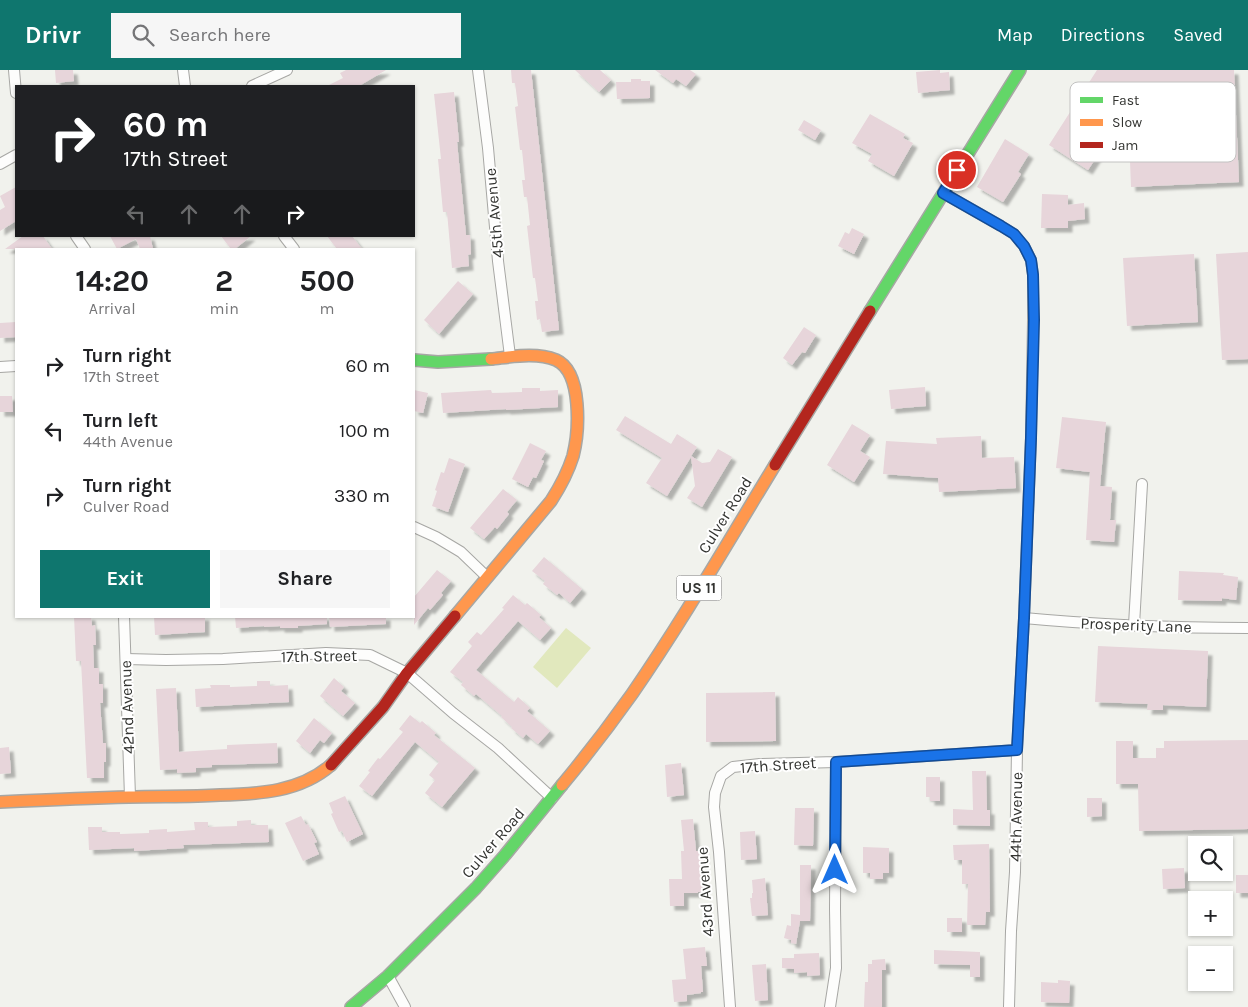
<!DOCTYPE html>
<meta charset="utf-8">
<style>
:root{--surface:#fff;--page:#f6f6f6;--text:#202124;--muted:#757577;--accent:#0f766e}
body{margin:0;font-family:Karla,sans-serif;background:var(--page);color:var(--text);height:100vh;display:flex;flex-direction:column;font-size:19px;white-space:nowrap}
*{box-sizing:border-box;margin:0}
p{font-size:16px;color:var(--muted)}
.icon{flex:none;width:28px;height:28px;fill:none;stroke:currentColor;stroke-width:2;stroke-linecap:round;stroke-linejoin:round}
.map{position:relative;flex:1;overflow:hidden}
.details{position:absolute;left:15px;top:178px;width:400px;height:370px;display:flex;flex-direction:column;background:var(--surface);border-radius:0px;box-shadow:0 1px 4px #0004}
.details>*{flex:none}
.hud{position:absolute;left:15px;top:15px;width:400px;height:152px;border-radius:0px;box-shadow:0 1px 4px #0004;background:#202124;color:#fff;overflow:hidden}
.tools{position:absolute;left:1188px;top:766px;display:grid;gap:10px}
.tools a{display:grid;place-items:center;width:45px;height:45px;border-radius:0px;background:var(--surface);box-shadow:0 1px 4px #0004;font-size:25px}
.pin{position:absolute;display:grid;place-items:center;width:42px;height:42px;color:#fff;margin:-21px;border:2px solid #fff;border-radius:50%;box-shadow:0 1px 5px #0007}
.me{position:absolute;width:55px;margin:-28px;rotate:0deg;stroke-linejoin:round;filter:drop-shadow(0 0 4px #0008)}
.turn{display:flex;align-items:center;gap:18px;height:105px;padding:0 25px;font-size:22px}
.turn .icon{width:65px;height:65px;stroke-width:2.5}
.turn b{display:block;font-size:35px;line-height:42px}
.lanes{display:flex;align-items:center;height:48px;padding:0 25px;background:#0003;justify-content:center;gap:25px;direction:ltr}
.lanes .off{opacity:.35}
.eta{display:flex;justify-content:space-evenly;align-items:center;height:85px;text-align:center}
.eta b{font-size:30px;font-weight:700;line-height:35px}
.cta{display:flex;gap:10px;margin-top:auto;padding:10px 25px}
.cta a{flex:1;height:58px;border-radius:0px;background:var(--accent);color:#fff;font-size:20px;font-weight:700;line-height:58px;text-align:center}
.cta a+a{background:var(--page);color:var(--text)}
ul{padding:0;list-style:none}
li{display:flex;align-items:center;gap:15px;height:65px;padding:0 25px}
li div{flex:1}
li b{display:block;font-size:19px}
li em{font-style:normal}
header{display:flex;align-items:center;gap:30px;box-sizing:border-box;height:70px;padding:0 25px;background:var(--accent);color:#fff}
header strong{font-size:24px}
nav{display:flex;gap:28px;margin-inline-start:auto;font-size:18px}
.search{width:350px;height:45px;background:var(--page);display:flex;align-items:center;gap:12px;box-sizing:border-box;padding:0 18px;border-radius:0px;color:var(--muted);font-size:19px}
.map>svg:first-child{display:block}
</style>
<header>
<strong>Drivr</strong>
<div class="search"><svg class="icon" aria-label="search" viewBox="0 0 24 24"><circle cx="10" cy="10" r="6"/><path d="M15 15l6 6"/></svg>Search here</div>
<nav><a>Map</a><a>Directions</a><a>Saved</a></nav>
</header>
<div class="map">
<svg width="1248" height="937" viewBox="0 0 1248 937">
<defs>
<filter id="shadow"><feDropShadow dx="4.5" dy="4.5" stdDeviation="1" flood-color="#0004"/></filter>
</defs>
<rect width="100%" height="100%" fill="#f1f2ed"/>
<polygon fill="#e1e8bd" points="566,558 591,578 557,618 533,597"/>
<g fill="#e7d5da" filter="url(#shadow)">
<polygon points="55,0 73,0 74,11 56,13"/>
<polygon points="346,0 386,0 359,16 327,16 343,8 340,3"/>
<polygon points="511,0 531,0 559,260 542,262 540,249 537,250 535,231 538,231 535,208 533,208 527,156 530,155 527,127 524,127 522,110 525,110 522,80 520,80 515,37 518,36 515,13 512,13"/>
<polygon points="575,0 600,0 611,10 599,22"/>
<polygon points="655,0 690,0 696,4 686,16 676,9 673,13"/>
<polygon points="940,0 940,3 949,2 950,20 918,23 916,2"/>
<polygon points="1097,0 1234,0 1239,112 1131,117 1128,39 1088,100 1049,75"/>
<polygon points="631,9 641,9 641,11 650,11 650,28 617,29 616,12 631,12"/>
<polygon points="454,22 459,72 457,72 466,165 470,165 471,184 468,185 469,196 452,198 447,142 443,142 438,89 441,89 434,24"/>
<polygon points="870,44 905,64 903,68 913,73 894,106 868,91 872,84 852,73"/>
<polygon points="804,50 821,60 815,70 798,60"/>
<polygon points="1005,69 1029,84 1018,102 1021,104 1003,132 977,117"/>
<polygon points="16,117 16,151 0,161 0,140 5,137 0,126"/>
<polygon points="1042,124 1068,125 1068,135 1084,133 1085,149 1068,151 1068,158 1041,158"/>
<polygon points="852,158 864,164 854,184 838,176 845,162 849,164"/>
<polygon points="23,166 43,166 52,179 5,179"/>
<polygon points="110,166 150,166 153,179 140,179 136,169 117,179"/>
<polygon points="221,166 251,166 235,179 231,179"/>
<polygon points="327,166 352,166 362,179 337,179"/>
<polygon points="1248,182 1248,289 1222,290 1216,184"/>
<polygon points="1194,184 1198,252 1127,256 1123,188"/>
<polygon points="458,211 473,224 439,264 424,250"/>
<polygon points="16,252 16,267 0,268 0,253"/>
<polygon points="804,257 816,265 805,283 802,282 792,295 783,288"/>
<polygon points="925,317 926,336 891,339 889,320"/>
<polygon points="522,318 540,318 540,321 558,320 558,337 506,340 506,339 443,343 441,323 491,320 492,323 522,322"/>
<polygon points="414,320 428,323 423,343 414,341"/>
<polygon points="0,326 12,326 13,342 0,342"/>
<polygon points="625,346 671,374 677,364 697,377 691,386 702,393 710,392 718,379 732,387 702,437 687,428 695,416 691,387 667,426 646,413 662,388 616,360"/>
<polygon points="1062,347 1106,352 1100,416 1112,417 1110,450 1116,450 1114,472 1086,470 1090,402 1056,398"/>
<polygon points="852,354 870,365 860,381 870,387 854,412 827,395"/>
<polygon points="981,366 982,388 1014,387 1016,418 939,422 938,408 883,404 886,371 937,374 936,368"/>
<polygon points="530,373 546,381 541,390 544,391 536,408 533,407 528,417 512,409"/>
<polygon points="449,388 465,394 448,442 432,436 437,421 435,420 441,402 444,403"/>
<polygon points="503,419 517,430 507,442 509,444 497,459 495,457 484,469 470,458"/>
<polygon points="544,487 582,519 570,533 559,523 557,525 543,514 545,511 532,501"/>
<polygon points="437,500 451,511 441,523 443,525 430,540 428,538 414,555 414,527"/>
<polygon points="1179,501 1224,503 1223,505 1238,507 1236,530 1222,528 1222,531 1178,530"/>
<polygon points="513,525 525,535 527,533 541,545 539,547 551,558 540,570 518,551 476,600 514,632 518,627 530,638 527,641 550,661 538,674 526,664 523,668 511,658 512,657 501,647 502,646 476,624 474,626 461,615 463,612 450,602 472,576 468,572 477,562 481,565 504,539 502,538"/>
<polygon points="74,546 91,546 92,556 95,555 96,575 93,575 94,598 99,598 99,614 103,614 103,633 100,633 103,673 106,673 106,692 104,692 104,708 87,708 81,591 76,591"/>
<polygon points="154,546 205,546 205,562 155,565"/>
<polygon points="235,546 327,546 327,554 298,556 298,558 280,558 280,556 264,557 264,556 236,558"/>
<polygon points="329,546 386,546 386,554 330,557"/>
<polygon points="1098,576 1208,581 1206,637 1163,635 1163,640 1147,640 1148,634 1095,632"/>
<polygon points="334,608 344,617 341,621 355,633 343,646 320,626"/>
<polygon points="257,611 270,611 270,616 288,615 289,632 196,637 195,619 211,618 210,615 230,615 230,617 257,616"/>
<polygon points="176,618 179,682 227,679 227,675 277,673 278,693 212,695 212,697 196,698 196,702 177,703 177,699 160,700 156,619"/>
<polygon points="775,622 776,671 706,672 706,623"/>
<polygon points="410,645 420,653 422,651 436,663 434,665 475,698 442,737 425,723 435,710 429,705 439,692 415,672 372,726 359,716 370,702 368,701 378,688 380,689 403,662 399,659"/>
<polygon points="314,648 332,663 324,673 320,670 310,683 296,671"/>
<polygon points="1248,670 1248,759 1139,761 1138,714 1116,714 1116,671 1133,671 1133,688 1156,688 1156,678 1164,678 1164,671"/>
<polygon points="9,677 11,703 0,704 0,678"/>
<polygon points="681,693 684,725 667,727 665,695"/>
<polygon points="972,701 986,701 987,740 990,740 990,756 953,755 953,739 973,740"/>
<polygon points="926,707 940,707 940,731 930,731 930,727 926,727"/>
<polygon points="345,726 363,764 347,772 342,761 339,762 331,744 333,743 329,733"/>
<polygon points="1087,728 1102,728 1102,746 1087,747"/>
<polygon points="795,738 814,738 813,776 794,775"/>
<polygon points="301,746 306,755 308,754 317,772 314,773 319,784 303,791 285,753"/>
<polygon points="693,749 696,781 704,781 704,794 701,794 702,822 698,822 698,823 684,823 684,836 670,836 669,809 682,809 681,781 684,781 681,750"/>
<polygon points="251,750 251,755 268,755 269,772 183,775 184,778 134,781 134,778 89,780 88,757 102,757 102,762 120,762 120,764 149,763 149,760 167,759 167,762 195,760 194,752 208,752 208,757 237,756 237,751"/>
<polygon points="755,761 757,789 741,790 740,762"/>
<polygon points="989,774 990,842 986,842 985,855 967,855 968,814 962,814 962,790 954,790 953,775"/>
<polygon points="863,777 889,778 889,803 883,803 883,809 870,809 870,803 863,803"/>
<polygon points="800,795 811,795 810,851 800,851 796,874 791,873 791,870 784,868 787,855 791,856 791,844 800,845"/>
<polygon points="1184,798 1185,818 1163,819 1162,799"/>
<rect x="1236" y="805" width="12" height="18"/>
<polygon points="765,808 768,845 752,846 750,828 752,828 752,823 753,823 752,810"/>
<rect x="947" y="848" width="15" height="14"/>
<polygon points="705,877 707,896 701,896 703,922 701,922 701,923 687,925 687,931 674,932 672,910 686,909 683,879"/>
<polygon points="934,880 980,882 980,907 970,907 970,895 934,894"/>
<polygon points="819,883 820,905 807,906 807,902 794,903 794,899 782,898 782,888 794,888 794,884"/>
<polygon points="885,889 886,900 882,900 882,937 864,937 865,912 868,912 868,894 872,894 872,890"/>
<polygon points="766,894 768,930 755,931 752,895"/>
<polygon points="1058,910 1070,911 1069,933 1041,932 1041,912 1058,913"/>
</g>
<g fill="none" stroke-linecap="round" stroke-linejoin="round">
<defs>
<g id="street">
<polyline points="14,0 16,23"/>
<polyline points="183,0 185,16"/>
<polyline points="478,0 488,78 498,191 510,286"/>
<polyline points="252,16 287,0"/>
<polyline points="0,94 16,85"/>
<polyline points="943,123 1001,156 1014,164 1024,176 1031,190 1033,205 1033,250 1031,367 1024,548 1017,680 1015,802 1011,861 1009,937"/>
<polyline points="76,166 85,179"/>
<polyline points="284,166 294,179"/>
<polyline points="0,297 16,296"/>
<polyline points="414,457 436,467 461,482 487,507"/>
<polyline points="124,546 130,727"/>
<path d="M 1024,548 C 1098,555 1173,558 1248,558"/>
<polyline points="1134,555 1142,414"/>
<polyline points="126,589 166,590 223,589 326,583 370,585 407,603 453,643 498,678 552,728"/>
<polyline points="388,906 405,937"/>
<polyline points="730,937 719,782 714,737 715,723 721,706 733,697 760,694 836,692 1017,680"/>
<polyline points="830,937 836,898 835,839 836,692"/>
</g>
<g id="fast">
<polyline points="870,241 1020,0"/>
<polyline points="414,290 438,292 491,289"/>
<polyline points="351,937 388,906 476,818 505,785 562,715"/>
</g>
<g id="slow">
<path d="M 455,546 L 551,431 C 560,417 568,402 573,386 C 579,362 583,302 556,290 C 536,282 511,287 491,289"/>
<path d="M 562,715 C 587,685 610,655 632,624 C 683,550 728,472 775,395"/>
<path d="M 0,732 C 43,730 86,728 129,727 C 159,726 190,727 220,725 C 259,724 300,722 331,695"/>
</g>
<g id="jam">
<polyline points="775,395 870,241"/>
<polyline points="331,695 383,637 407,603 455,546"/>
</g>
</defs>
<use href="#street" stroke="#a7a7a4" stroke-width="12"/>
<use href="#fast" stroke="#a7a7a4" stroke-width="14"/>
<use href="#slow" stroke="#a7a7a4" stroke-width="14"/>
<use href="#jam" stroke="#a7a7a4" stroke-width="14"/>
<use href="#street" stroke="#fdfdfc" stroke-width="10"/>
<use href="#fast" stroke="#63d668" stroke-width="11"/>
<use href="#slow" stroke="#ff974d" stroke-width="11"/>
<use href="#jam" stroke="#b3261e" stroke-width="11"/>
</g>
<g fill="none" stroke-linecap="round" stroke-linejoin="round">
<defs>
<polyline id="route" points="835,800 836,692 1017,680 1024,548 1031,368 1034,250 1033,205 1031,190 1024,176 1014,164 1001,156 943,123 957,100"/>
</defs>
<use href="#route" stroke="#114b97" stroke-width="12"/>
<use href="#route" stroke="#1a73e8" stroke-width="9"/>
</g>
<g text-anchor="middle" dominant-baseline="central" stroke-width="4" stroke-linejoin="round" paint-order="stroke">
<rect fill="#fff" stroke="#70716f" stroke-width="1" x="676.5" y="505.5" width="45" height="25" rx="4"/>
<g font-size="15" font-weight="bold" fill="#333431">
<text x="699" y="518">US 11</text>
</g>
<g font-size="16" fill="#333431" stroke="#fff">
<text transform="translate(494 143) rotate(-95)">45th Avenue</text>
<text transform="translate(725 445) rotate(-58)">Culver Road</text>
<text transform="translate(1136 555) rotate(2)">Prosperity Lane</text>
<text transform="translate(319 586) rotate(-1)">17th Street</text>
<text transform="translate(127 637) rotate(-92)">42nd Avenue</text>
<text transform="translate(778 695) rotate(-4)">17th Street</text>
<text transform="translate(1016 747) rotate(-89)">44th Avenue</text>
<text transform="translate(493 773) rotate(-49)">Culver Road</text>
<text transform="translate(705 822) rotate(-94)">43rd Avenue</text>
</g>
</g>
<rect x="1070" y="12" width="166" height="80" rx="8" fill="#fff" stroke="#c2c2c1" stroke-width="1"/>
<rect x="1080" y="27" width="23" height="6" fill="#63d668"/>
<rect x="1080" y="49" width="23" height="7" fill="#ff974d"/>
<rect x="1080" y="72" width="23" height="6" fill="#b3261e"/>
<g font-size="14" fill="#333431">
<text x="1112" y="35">Fast</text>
<text x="1112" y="57">Slow</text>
<text x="1112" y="80">Jam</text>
</g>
</svg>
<div class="tools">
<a><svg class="icon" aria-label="search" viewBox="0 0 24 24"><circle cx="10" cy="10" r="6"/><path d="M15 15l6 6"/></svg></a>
<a>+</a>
<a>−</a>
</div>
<div class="pin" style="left:957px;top:100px;background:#d93025"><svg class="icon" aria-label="arrive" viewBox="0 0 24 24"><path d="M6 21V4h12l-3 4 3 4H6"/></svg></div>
<svg class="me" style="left:835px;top:800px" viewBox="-20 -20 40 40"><path d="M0-17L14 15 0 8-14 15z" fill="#1a73e8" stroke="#fff" stroke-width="4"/></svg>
<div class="hud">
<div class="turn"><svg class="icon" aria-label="right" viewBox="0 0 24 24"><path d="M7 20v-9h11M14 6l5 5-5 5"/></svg><div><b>60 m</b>17th Street</div></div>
<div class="lanes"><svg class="icon off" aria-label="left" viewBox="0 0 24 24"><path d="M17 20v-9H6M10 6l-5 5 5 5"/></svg><svg class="icon off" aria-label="ahead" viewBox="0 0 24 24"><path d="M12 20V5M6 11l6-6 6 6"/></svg><svg class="icon off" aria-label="ahead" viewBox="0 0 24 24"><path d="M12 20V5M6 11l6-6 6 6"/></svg><svg class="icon" aria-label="right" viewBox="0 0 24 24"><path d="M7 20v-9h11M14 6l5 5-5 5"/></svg></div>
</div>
<section class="details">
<div class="eta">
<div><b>14:20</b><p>Arrival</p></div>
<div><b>2</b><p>min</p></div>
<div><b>500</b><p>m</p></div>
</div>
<ul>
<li><svg class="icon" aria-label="right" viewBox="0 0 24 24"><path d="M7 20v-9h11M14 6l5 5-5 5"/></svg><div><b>Turn right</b><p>17th Street</p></div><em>60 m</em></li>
<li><svg class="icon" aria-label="left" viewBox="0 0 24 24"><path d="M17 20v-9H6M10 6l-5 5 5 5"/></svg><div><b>Turn left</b><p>44th Avenue</p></div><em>100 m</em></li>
<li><svg class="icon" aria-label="right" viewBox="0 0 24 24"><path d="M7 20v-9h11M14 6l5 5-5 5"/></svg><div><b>Turn right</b><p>Culver Road</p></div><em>330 m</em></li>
</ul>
<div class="cta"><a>Exit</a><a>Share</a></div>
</section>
</div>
